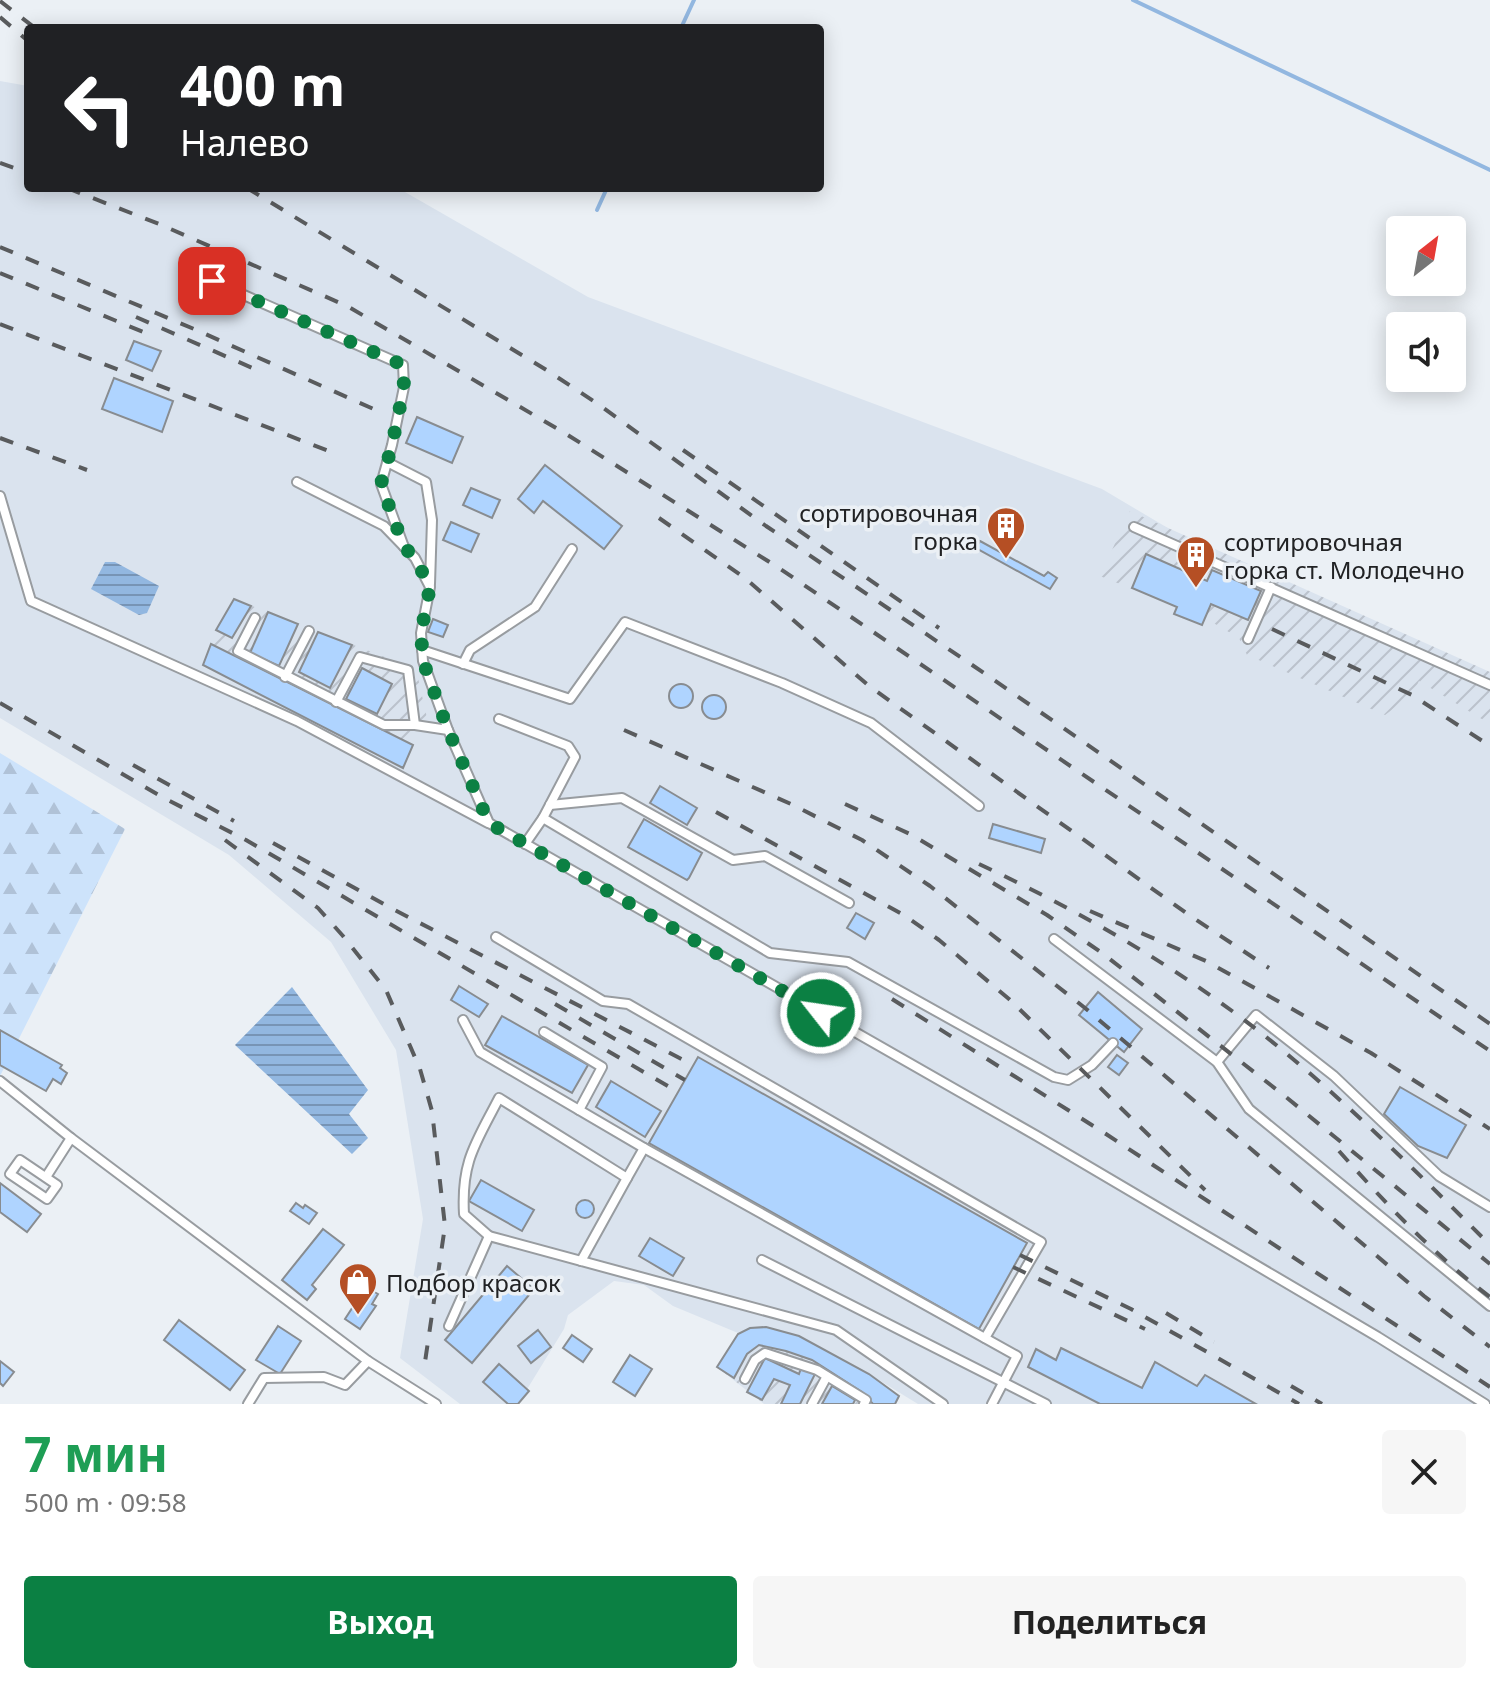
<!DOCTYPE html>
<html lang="ru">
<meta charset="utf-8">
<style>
:root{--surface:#fff;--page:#f6f6f6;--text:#222;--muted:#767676;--accent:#0b8043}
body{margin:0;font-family:"Noto Sans",sans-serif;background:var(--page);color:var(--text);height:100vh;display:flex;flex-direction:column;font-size:30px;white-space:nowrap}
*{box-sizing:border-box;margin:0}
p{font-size:26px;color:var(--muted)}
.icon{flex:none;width:44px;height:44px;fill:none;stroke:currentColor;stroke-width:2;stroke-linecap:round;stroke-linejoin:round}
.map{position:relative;height:1404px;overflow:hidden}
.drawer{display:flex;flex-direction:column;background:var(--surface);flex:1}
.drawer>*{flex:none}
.hud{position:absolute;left:24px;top:24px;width:800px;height:168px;border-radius:8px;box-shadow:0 4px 20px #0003;background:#202124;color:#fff;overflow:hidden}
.needle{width:52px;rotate:31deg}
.buttons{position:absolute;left:1386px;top:216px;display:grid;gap:16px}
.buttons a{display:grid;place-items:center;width:80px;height:80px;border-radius:8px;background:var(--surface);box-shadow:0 4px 20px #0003;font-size:40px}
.pin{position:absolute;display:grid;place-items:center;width:68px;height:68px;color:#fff;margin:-34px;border-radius:16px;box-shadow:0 4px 12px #0006}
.me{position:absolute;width:88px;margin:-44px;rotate:300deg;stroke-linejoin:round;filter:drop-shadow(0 0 6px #0008)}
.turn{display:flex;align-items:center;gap:28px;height:168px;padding:0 24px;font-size:36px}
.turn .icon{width:104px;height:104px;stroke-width:2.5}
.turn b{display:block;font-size:56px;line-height:68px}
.round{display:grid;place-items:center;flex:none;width:84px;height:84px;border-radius:8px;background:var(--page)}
.overview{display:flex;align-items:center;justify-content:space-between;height:136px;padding:0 24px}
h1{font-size:48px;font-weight:700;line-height:60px;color:#1e9e55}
.cta{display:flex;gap:16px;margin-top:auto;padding:16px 24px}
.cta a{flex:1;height:92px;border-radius:8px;background:var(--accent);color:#fff;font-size:32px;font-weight:700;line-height:92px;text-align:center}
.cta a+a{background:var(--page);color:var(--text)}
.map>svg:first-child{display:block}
</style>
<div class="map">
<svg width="1490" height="1404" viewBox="0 0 1490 1404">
<defs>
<pattern id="industrial-furrows" width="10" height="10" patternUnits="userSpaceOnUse" patternTransform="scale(2)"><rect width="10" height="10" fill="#dae3ee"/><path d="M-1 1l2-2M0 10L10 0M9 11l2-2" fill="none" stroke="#bbc2cc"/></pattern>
<pattern id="forest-firs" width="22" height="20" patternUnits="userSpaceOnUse" patternTransform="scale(2)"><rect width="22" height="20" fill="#cde3fb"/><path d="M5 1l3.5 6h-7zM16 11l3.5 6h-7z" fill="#b0c2d7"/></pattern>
<pattern id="water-rules" width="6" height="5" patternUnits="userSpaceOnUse" patternTransform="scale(2)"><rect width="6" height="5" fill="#92b7e0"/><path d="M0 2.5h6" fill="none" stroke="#7794b5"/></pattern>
</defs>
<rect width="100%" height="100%" fill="#ebf0f5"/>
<polygon fill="#dae3ee" points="0,81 28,86 28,188 398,188 588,297 1102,489 1490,719 1490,1404 918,1404 869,1374 799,1336 750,1328 738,1333 673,1306 644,1285 614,1281 568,1315 564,1329 518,1404 460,1404 400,1358 423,1219 396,1050 331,942 229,855 0,718"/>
<g fill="url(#industrial-furrows)">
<polygon points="1130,511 1490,672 1490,724 1419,681 1412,695 1385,715 1247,655 1239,638 1205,618 1202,625 1174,614 1177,607 1100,576"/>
<polygon points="234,599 416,669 427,718 413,745 204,665 216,630"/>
<polygon points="750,1328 799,1336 869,1374 899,1396 895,1404 764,1404 717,1367 738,1334"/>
</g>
<polygon fill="url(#forest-firs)" points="0,753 125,829 0,1076"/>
<g fill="url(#water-rules)">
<polygon points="105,562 115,562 159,586 147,613 139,615 91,589"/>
<polygon points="292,987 368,1090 349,1114 368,1138 352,1154 235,1045"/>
</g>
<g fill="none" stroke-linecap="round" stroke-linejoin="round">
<g stroke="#92b7e0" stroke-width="4">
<polyline points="1133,0 1490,170"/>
<polyline points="681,28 694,0"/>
<polyline points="597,210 607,188"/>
</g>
</g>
<g fill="#afd4ff" stroke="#888c90" stroke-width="2">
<polygon points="134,341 161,351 152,371 126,360"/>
<polygon points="114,378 173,401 162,432 102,409"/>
<polygon points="417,417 463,437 452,463 406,443"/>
<polygon points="545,465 622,526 604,549 543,501 534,513 518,499"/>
<polygon points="471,488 500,500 492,518 463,505"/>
<polygon points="451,522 479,534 471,552 443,540"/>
<polygon points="980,541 1044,576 1048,572 1057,578 1050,589 976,548"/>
<polygon points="1146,554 1207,581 1212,570 1261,591 1248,620 1211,604 1202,625 1174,614 1177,607 1132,588"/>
<polygon points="234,599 251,606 232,638 216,630"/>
<polygon points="268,612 298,624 279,666 250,653"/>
<polygon points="433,619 448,625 443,637 428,632"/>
<polygon points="318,632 352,645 330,688 299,672"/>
<polygon points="211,644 413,745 403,768 203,665"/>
<polygon points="362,668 392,684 377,714 346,699"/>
<circle cx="681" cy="696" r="12"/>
<circle cx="714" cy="707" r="12"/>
<polygon points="660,786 697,808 687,825 650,803"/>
<polygon points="644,819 702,853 689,878 687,880 628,847"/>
<polygon points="993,824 1045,839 1041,853 989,838"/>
<polygon points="856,913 874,923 865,939 847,928"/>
<polygon points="459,986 488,1004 479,1017 451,1000"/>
<polygon points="1098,992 1142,1029 1124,1052 1079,1015"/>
<polygon points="502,1016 588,1065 572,1093 485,1045"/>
<polygon points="0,1030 62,1065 60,1068 67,1073 61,1084 53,1079 46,1091 0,1065"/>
<polygon points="1117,1055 1128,1063 1119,1075 1108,1067"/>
<polygon points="698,1057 1027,1243 979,1329 649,1143"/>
<polygon points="611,1081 661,1111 645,1137 596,1107"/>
<polygon points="1400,1087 1466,1125 1447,1158 1418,1146 1384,1114"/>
<polygon points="481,1180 534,1210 522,1231 469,1201"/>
<polygon points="0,1183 41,1214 27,1232 0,1212"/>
<circle cx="585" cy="1209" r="9"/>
<polygon points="296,1203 303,1208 305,1205 317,1213 309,1224 290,1211"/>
<polygon points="323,1229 344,1245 312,1285 316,1289 307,1300 282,1280"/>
<polygon points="650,1238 684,1258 673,1276 639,1256"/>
<polygon points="507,1266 534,1289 472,1363 445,1340"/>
<polygon points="369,1289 378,1294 372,1304 376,1306 360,1329 345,1319 360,1296 363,1298"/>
<polygon points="179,1320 245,1370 230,1390 164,1340"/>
<polygon points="278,1326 301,1341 280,1374 256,1360"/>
<polygon points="766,1327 799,1336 869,1374 899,1396 895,1404 873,1404 862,1392 812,1360 786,1351 759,1345 747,1354 734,1378 717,1367 738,1334 750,1328"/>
<polygon points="538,1330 551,1347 531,1363 518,1346"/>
<polygon points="572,1335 592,1349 583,1362 563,1348"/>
<polygon points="1061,1348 1142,1388 1155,1362 1197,1386 1205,1375 1256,1404 1100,1404 1028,1367 1036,1349 1056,1360"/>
<polygon points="630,1355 652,1369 635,1396 613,1382"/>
<polygon points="765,1358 799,1374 801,1368 815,1374 800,1404 781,1404 790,1385 774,1379 762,1400 747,1392"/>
<polygon points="0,1361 14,1372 3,1386 0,1383"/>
<polygon points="499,1364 529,1391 518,1404 508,1404 483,1382"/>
<polygon points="832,1386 855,1400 853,1404 822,1404"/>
</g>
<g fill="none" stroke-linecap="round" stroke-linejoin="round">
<defs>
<g id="lane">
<polyline points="212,281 403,365 404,387 392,445 381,484 404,547"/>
<polyline points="387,462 426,482 432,520 430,584"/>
<polyline points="297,482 384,526 415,558 430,587 421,633 423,661 448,730"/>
<polyline points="0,496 31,601 297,721 488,823"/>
<polyline points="1134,527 1490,685"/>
<polyline points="255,618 238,651 384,725 415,725 448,730 489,823 1037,1136 1378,1337 1485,1404"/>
<polyline points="1248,639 1271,587"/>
<polyline points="422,650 570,699 625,622 782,683 871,723 979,806"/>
<polyline points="463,664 470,650 535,607 572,549"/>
<polyline points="285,677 309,631"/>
<polyline points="336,702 360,657 408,670 415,725"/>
<polyline points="499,719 568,746 575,757 543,818"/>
<polyline points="550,805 622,798 733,860 765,856 849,903"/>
<polyline points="525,844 543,818 770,953 848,962 1054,1077 1068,1080 1092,1065 1113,1043"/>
<polyline points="496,937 603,1001 628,1004 1041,1242 985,1338"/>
<polyline points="1054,939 1217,1062 1249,1109 1490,1306"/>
<polyline points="463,1020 480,1052 644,1148"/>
<polyline points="544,1032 602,1067 579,1110"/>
<polyline points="1217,1062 1256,1015 1334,1076 1439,1176 1490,1207"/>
<polyline points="0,1081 71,1138 368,1361"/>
<polygon points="20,1160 57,1185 47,1199 10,1174"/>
<polyline points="46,1177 71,1138"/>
<polyline points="627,1178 644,1148 1017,1356 992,1404"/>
<path d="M 489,1236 L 464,1214 C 461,1161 476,1143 499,1098 L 627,1178 L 581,1261"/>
<polyline points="762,1260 1046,1404"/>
<polyline points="449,1326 489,1236 836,1330 943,1404"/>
<polyline points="745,1379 755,1360 765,1353 817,1370 866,1400 864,1404"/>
<polyline points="248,1404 264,1378 324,1377 345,1385 368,1361 436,1404"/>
<polyline points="812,1404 826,1378"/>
</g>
</defs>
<use href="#lane" stroke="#989ca0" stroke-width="12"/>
<use href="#lane" stroke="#fff" stroke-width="8"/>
<g stroke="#595b5d" stroke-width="4" stroke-dasharray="14 14" stroke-linecap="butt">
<polyline points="0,1 35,28"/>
<polyline points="0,17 28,41"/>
<polyline points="0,163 28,173"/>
<polyline points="67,188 159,224 347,306 563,432 779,568 1490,1051"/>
<polyline points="247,188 548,371 598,404 766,526 984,673 1490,1024"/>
<polyline points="0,247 194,329 378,411"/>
<polyline points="0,273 148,334"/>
<polyline points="136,317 257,370"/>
<polyline points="0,324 334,453"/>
<polyline points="0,438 87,470"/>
<polyline points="683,450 939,628"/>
<polyline points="659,518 745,578 869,686 1189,915 1269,968"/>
<polyline points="1272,629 1412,695 1490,746"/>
<polyline points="0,703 162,797 246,840 678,1092"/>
<polyline points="624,730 791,804 862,840 930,886 1085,1008 1424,1296 1490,1347"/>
<polyline points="133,765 234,821"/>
<polyline points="845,804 910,834 1047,915 1102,953 1286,1097 1490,1264"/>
<polyline points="716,812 904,915 939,940 1009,999 1205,1190"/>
<polyline points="225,840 318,908 343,936 386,990 420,1069 432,1111 445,1226 425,1362"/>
<polyline points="273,843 389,907 693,1065"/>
<path d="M 979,864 C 1086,914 1190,974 1281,1049 C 1355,1110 1423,1178 1490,1245"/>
<polyline points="1090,911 1206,961 1371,1053 1490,1129"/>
<polyline points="892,999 1106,1134 1490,1387"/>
<polyline points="555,1004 685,1080"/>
<path d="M 1339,1151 C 1386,1204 1433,1254 1490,1297"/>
<polyline points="1020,1255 1131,1309 1299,1404"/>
<polyline points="1013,1267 1145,1329"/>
<polyline points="1166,1313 1214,1342"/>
<polyline points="1291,1386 1322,1404"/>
</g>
</g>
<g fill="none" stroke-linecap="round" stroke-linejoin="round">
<polyline stroke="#0b8043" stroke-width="14" stroke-dasharray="0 25.2" points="212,281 403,365 404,387 392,445 381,484 404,547 415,558 430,587 421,633 423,661 448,730 489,823 821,1013"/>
</g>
<defs>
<symbol id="building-pin" viewBox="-11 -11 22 30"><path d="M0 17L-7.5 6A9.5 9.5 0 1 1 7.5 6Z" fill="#b54f24" stroke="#ebf0f5"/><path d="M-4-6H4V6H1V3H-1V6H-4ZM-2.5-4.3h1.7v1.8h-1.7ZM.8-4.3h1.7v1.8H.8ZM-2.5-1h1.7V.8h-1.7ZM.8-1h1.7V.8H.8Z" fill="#fff"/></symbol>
<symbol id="shop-pin" viewBox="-11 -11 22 30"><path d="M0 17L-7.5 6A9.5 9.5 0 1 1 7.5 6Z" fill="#b54f24" stroke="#ebf0f5"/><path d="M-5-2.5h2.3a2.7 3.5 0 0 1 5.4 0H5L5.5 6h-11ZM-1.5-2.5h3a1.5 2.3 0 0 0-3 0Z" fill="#fff"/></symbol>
</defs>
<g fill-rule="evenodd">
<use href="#building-pin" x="984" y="504" width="44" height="60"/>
<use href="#building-pin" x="1174" y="533" width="44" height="60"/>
<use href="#shop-pin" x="336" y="1260" width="44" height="60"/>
</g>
<g text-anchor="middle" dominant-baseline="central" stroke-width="7" stroke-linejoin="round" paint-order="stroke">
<g font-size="24" fill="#212224" stroke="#ebf0f5" text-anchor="start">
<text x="978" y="512" text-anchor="end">сортировочная<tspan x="978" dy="28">горка</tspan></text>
<text x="1224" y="541">сортировочная<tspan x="1224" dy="28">горка ст. Молодечно</tspan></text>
<text x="386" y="1282">Подбор красок</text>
</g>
</g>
</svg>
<div class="buttons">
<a><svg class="needle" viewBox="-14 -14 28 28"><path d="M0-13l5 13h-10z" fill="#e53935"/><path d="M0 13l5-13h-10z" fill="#767676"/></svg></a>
<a><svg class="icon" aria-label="sound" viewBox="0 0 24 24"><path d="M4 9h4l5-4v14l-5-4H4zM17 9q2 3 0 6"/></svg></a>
</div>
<div class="pin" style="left:212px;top:281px;background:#d93025"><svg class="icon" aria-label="arrive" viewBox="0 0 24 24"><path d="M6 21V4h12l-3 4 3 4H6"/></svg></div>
<svg class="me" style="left:821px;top:1013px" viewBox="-20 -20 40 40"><circle r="17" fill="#0b8043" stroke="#fff" stroke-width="3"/><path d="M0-11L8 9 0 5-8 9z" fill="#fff"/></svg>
<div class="hud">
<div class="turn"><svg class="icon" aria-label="left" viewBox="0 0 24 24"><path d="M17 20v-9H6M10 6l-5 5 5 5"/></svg><div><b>400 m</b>Налево</div></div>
</div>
</div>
<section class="drawer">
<div class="overview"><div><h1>7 мин</h1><p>500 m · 09:58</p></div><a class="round"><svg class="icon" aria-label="close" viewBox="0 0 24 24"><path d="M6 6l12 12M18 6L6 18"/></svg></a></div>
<div class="cta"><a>Выход</a><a>Поделиться</a></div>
</section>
